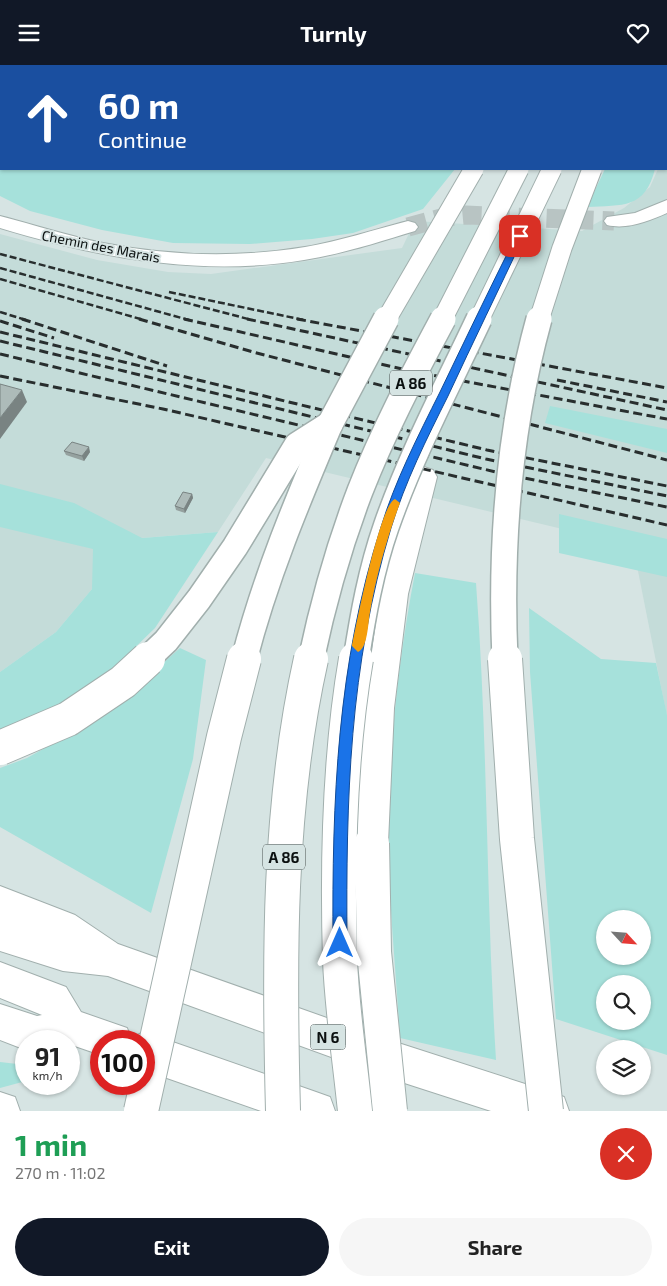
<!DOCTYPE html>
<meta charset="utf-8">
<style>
:root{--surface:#fff;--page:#f6f6f6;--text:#222;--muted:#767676;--accent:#111827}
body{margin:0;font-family:"Exo 2",sans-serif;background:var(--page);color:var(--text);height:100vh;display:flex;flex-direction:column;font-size:19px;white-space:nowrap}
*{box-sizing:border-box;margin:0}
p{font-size:16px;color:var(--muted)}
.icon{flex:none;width:28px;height:28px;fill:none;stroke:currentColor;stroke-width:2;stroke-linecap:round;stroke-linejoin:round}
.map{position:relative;height:1046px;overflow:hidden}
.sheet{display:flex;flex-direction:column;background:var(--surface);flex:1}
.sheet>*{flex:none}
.hud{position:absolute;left:0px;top:0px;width:668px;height:105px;box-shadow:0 1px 4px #0004;background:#1a4fa0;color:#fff;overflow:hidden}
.needle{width:32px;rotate:116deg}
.tools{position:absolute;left:596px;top:845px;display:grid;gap:10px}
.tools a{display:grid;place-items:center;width:55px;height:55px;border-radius:50%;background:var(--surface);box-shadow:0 1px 4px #0004;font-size:25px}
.speed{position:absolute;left:15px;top:965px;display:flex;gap:10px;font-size:25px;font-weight:700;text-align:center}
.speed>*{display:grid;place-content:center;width:65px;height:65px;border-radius:50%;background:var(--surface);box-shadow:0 1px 4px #0004;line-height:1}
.speed small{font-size:12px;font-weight:400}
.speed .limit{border:8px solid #d22;background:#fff;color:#111}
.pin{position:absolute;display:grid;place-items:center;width:42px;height:42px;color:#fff;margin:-21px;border-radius:10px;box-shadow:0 2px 8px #0006}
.me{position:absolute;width:55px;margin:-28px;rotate:0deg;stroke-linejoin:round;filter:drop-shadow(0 0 4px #0008)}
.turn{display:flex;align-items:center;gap:18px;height:105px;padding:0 15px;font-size:22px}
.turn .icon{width:65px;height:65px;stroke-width:2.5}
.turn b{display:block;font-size:35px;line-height:42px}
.round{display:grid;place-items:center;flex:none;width:52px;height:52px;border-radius:26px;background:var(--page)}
.summary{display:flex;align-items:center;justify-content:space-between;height:85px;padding:0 15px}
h1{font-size:30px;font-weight:700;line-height:38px;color:#1e9e55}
.primary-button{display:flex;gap:10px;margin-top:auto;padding:10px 15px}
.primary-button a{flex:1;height:58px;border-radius:30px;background:var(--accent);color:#fff;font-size:20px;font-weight:700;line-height:58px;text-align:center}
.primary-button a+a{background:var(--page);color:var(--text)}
header{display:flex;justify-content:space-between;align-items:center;height:65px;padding:0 15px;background:var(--accent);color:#fff;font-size:22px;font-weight:700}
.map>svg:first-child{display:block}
</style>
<header><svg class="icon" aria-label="menu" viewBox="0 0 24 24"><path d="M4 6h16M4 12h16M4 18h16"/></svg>Turnly<svg class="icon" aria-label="heart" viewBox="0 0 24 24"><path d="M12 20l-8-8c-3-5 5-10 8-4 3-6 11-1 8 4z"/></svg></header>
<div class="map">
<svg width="667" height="1046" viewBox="0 0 667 1046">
<rect width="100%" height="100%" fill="#d6e4e3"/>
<g fill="#c4dcd9">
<polygon points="667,81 667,489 266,393 218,467 103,476 92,524 56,567 0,607 0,169 97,195 168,207 211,209 402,183 415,156 582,166 624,143 650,122 658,104 666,104"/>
<polygon points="637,501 667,508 667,650 666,647"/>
</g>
<g fill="#a6e1db" fill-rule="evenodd">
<polygon points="0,0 525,0 1,1 1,104 455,104 423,144 353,168 312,174 250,179 173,178 102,165 30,146 0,131"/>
<path d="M 605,104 L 655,104 C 645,144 623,140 587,142 Z"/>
<polygon points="550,341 667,364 667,388 545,358"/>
<polygon points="0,419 74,438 142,473 218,467 155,563 118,599 85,626 42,652 0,668 0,607 56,567 92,524 93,484 0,462"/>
<polygon points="559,449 667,474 667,512 559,488"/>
<path d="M 415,508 L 476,518 C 488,677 486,836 496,995 L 400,973 C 396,906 389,839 388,772 C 388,687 399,591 415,508 Z"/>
<path d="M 529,543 L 601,594 L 656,598 L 667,650 L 667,990 L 556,954 L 530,607 ZM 605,854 L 642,854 L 642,891 L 605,891 ZM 605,919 L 642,919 L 642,956 L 605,956 Z"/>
<polygon points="180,583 206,595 193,694 151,848 0,762 0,703 27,693 107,648"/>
<polygon points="0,997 26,1000 26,1016 0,1023"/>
</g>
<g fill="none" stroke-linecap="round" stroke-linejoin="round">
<polyline stroke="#b8c4c3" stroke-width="19" stroke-dasharray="19 9" stroke-linecap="butt" points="408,162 445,152 466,150 614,156"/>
<defs>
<g id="tertiary">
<path d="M 667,135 L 667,148 C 649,156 627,165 607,160 L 604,156 L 607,152 L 635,148 Z"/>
<path d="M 0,151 C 35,160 68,171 103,178 C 169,191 238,193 305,182 C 340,176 373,165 408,156 L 415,158 L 418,162 L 415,166 C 379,177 342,189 304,195 C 201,212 99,193 0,163 Z"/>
</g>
<g id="trunk">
<polygon points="0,821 75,850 118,879 389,975 550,1027 564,1032 569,1046 491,1046 389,1013 108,911 63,906 0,886"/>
<polygon points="0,897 66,922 81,947 127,963 131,973 144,967 316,1027 330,1032 335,1046 261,1046 144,1005 144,976 101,976 101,990 69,979 69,976 26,976 26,985 0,975 0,939 37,951 42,950 0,933"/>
</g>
<g id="motorway">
<rect x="622" y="0" width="16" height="1"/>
<polygon points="424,402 433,405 437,412 408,529 394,643 388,778 384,790 372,794 360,790 356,778 364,643 380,529 411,412 415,405"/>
<polygon points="0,1027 15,1032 20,1046 0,1046"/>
</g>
</defs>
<use href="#tertiary" stroke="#a1afad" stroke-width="2"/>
<use href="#trunk" stroke="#a1afad" stroke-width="2"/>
<use href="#motorway" stroke="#a1afad" stroke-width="2"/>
<use href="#tertiary" fill="#fff" fill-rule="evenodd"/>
<use href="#trunk" fill="#fff" fill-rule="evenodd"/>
<use href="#motorway" fill="#fff" fill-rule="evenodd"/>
<g stroke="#282e2e" stroke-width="2.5" stroke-dasharray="7 3" stroke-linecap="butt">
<polyline points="0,189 252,255"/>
<polyline points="0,203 189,255"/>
<polyline points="0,214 144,255"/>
<polyline points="169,227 304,255"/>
<polyline points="0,247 26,255"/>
</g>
<g stroke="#282e2e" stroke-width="3" stroke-dasharray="9 4.5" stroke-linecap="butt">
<polyline points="22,254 167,301"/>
<polyline points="139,254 253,287 667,395"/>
<polyline points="184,254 415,307 667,354"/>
<polyline points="247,254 667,345"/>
<polyline points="297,254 667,323"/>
<polyline points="0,256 54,273"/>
<polyline points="0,267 487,385 667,421"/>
<polyline points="0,276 486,394 667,431"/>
<polyline points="0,289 500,408 667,442"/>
<polyline points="0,311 163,344 667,460"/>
<polyline points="557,315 667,337"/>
</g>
<defs>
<polyline id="primary-bridge-far1" points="146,595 166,576 199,534 235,482 297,380 330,359"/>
<polyline id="primary-bridge" points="0,683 68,654 123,617 148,594"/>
<path id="trunk-bridge-far1" d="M 244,595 C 265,513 297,437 330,359"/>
<polyline id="trunk-bridge" points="141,1046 224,672 244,594"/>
<g id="motorway-bridge-far2">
<polyline points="386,255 474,104"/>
<polyline points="442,255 519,104"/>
<polyline points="479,255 552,104"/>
<polyline points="539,255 562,183 592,104"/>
</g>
<g id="motorway-bridge-far1">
<polyline points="330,359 386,254"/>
<path d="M 311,595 C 323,538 339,481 360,426 C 383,367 413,310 443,254"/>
<path d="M 356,595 C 363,550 371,505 386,462 C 411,390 447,322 479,254"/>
<path d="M 505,595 C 500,482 509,363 539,254"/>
</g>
<g id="motorway-bridge">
<polyline points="505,594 517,774 546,1046"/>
<polyline points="372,778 374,887 390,1046"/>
<path d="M 283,1046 C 279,895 278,742 311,594"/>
<path d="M 355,1046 C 350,996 342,945 340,895 C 337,795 339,693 356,594"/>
</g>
</defs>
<use href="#primary-bridge-far1" stroke="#a1afad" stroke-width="28" stroke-linecap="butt"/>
<use href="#primary-bridge" stroke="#a1afad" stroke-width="36" stroke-linecap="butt"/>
<use href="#trunk-bridge-far1" stroke="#a1afad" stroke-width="28" stroke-linecap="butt"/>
<use href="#trunk-bridge" stroke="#a1afad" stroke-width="36" stroke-linecap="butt"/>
<use href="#motorway-bridge-far2" stroke="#a1afad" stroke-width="21" stroke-linecap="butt"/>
<use href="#motorway-bridge-far1" stroke="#a1afad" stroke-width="28" stroke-linecap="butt"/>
<use href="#motorway-bridge" stroke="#a1afad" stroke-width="36" stroke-linecap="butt"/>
<use href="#primary-bridge-far1" stroke="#fff" stroke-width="25"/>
<use href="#primary-bridge" stroke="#fff" stroke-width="34"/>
<use href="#trunk-bridge-far1" stroke="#fff" stroke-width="25"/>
<use href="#trunk-bridge" stroke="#fff" stroke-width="34"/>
<use href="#motorway-bridge-far2" stroke="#fff" stroke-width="19"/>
<use href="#motorway-bridge-far1" stroke="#fff" stroke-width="25"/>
<use href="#motorway-bridge" stroke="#fff" stroke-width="34"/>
</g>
<g fill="#95a19f">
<polygon points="64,386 90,387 84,396 66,390"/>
<polygon points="192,429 193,433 185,448 176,445 175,441"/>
</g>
<g fill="#798382">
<polygon points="22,325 27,337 0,374 0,353"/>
<polygon points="89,382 90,387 84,396 82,391"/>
<polygon points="192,429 193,433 185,448 184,444"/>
</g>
<g fill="#adbbb9" stroke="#798382">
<polygon points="0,319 22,325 0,353"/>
<polygon points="72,377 89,382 82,391 64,386"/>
<polygon points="183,427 192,429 184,444 175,441"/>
</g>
<path fill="#1a73e8" stroke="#114b97" d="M 520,168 L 524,171 C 499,224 473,277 448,331 C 427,373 405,417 391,463 C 349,602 346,734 347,878 L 345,883 L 340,885 L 335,883 L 333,878 C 332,735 337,599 381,462 C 395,416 418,371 440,327 C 465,275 490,223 516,171 Z"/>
<path fill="#f59e0b" d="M 395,434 L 400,438 C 387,473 376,511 370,547 C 368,557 368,583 358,587 L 352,581 C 356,561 380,439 395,434 Z"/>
<g text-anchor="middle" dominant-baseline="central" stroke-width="4" stroke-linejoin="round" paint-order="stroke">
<g font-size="14" fill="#0b1010" stroke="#d6e4e3">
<text transform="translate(101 181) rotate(11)">Chemin des Marais</text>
</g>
<g fill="#d6e4e3" stroke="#48504f" stroke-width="1">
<rect x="390" y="305.5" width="42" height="25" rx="4"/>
<rect x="263" y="779.5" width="42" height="25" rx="4"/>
<rect x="310.5" y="959.5" width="35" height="25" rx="4"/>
</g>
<g font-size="15" font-weight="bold" fill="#0b1010">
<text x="411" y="318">A 86</text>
<text x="284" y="792">A 86</text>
<text x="328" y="972">N 6</text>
</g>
</g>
</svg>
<div class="tools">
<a><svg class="needle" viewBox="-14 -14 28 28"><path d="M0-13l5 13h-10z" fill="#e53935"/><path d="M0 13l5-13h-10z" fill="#767676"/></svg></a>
<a><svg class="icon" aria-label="search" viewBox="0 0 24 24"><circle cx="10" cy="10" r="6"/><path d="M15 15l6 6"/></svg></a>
<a><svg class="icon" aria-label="layers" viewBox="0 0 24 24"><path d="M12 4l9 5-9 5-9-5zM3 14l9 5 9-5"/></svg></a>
</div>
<div class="speed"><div>91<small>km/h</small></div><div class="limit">100</div></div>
<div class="pin" style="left:520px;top:171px;background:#d93025"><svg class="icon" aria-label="arrive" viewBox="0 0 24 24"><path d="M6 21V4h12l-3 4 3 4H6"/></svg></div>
<svg class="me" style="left:340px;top:878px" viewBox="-20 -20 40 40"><path d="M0-17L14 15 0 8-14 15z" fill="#1a73e8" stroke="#fff" stroke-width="4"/></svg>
<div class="hud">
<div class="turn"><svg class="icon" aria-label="ahead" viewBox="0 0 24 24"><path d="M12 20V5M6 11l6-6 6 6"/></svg><div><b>60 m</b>Continue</div></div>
</div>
</div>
<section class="sheet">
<div class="summary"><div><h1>1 min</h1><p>270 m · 11:02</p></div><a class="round" style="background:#d93025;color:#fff"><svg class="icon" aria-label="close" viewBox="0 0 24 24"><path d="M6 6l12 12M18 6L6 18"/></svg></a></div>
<div class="primary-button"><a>Exit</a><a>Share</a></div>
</section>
